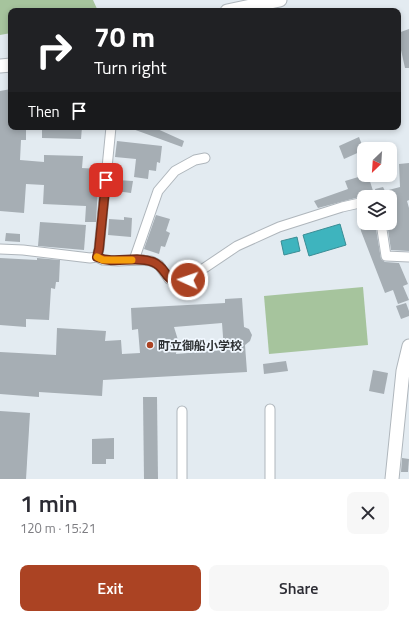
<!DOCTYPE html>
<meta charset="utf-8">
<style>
:root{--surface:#fff;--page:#f7f7f7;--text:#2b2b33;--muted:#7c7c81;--accent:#ab4323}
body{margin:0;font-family:"Titillium Web","Noto Sans JP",sans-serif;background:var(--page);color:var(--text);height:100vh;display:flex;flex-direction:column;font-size:15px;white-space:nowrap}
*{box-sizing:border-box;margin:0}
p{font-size:13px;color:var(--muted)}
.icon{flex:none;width:22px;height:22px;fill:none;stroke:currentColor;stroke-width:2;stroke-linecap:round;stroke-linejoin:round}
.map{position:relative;height:479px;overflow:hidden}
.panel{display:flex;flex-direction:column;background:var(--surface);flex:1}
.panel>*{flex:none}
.hud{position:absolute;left:8px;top:8px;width:393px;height:122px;border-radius:8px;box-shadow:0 2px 6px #0003;background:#202124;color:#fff;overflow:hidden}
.needle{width:26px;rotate:205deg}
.tools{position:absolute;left:357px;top:142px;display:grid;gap:8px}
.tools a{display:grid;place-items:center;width:40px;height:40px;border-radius:8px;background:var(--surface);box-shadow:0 2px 6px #0003;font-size:20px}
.pin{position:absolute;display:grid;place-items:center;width:34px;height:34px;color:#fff;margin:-17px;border-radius:8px;box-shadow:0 2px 6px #0006}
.me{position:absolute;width:44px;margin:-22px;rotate:273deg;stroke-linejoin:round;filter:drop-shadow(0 0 3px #0008)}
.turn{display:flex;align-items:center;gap:14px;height:84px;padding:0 20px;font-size:18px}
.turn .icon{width:52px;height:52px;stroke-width:2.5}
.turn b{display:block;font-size:28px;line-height:34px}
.then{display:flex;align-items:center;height:38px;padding:0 20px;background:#0003;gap:8px;font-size:15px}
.round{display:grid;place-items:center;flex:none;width:42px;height:42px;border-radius:8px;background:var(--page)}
.head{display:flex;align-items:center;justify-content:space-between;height:68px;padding:0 20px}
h1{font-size:24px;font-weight:600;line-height:30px}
.action{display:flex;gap:8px;margin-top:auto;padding:8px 20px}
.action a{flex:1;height:46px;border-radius:8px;background:var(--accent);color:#fff;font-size:16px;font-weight:600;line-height:46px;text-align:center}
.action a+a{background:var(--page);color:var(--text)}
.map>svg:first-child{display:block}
</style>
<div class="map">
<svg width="409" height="479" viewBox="0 0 409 479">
<rect width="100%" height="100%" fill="#e3ebf1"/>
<g fill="#a6c49d">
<polygon points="0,0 93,0 98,11 11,11 11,33 0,35"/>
<polygon points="363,287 368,345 269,354 264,296"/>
</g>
<g fill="#3eb4be" stroke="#3a8d95">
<polygon points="340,224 346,245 309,256 303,235"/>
<polygon points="297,237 300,251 284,255 281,241"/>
</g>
<g fill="#a6aeb4" fill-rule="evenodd">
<polygon points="409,29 409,68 405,68 401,50 398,51 398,33"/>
<polygon points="11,89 11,127 26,127 26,140 21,140 20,160 44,162 44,155 83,156 82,168 99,169 96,222 85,222 86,206 43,204 44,185 26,184 24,213 0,211 0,91"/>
<polygon points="42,127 82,127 81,139 42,138"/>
<polygon points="130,127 153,127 184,141 182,147 130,128"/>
<polygon points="359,137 364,150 344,159 339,146"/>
<polygon points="117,141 162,146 160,163 157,162 156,171 149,170 148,179 134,177 136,159 115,157"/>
<polygon points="409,163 409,200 407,201 409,208 409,251 391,250 387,223 390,223 390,197 374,197 373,195 367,197 363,196 318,208 314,201 348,189 345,181 365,175 368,175 374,194 376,194 375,189 383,187 385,191 400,187 399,164"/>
<polygon points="117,180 133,181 131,193 116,191"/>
<polygon points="156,215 170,219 166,231 170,233 165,247 161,246 159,254 144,249"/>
<polygon points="124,217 132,218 131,237 108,235 109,219 124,220"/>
<polygon points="40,222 86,225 84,250 38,246"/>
<polygon points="360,223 375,223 381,259 385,262 399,263 408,284 403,286 409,300 398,304 393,290 385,293 361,231"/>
<polygon points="6,233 20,234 20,242 5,241"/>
<polygon points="0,258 37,260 37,258 60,260 59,282 56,282 55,289 51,288 49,320 26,319 26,327 0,325"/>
<path d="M 242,298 L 244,327 L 249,329 L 252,335 L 250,341 L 245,345 L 247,372 L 103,380 L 102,396 L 39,392 L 39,397 L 0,394 L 0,352 L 56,355 L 57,328 L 106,331 L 105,341 L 121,340 L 122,354 L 140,353 L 138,329 L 132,330 L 131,308 L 225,303 L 225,299 ZM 222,323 L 224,350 L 176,354 L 178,340 L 174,327 Z"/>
<polygon points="406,303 409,311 409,316 401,319 396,306"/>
<polygon points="286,361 288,371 264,374 263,364"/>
<polygon points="373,370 388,373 384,394 369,391"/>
<polygon points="143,397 157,397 158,479 144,479"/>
<polygon points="0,411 30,413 26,479 0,479"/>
<polygon points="114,438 114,459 106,459 106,464 92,464 92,439"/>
<polygon points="402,458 409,459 408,472 401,472"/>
</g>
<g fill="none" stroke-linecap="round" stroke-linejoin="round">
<defs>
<g id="street">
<polyline points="381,223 386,256 409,257"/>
<polyline points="0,249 23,250 90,258 97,257 103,260 118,261 140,260 151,261 159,265 169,279 178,282 188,279 237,246 279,227 342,207 364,202"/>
<polyline points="97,257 99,249 111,127"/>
<polyline points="134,260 158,191 175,171 195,160 205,158"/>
<polyline points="270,409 270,479"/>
<polyline points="182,411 182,479"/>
</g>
<g id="secondary">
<polyline points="227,11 280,0"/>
<polyline points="0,66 11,65"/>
<polyline points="392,479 403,371 409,346"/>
</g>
</defs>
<use href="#street" stroke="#afb6bc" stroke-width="11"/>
<use href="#secondary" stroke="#afb6bc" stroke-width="15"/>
<use href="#street" stroke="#fff" stroke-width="9"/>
<use href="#secondary" stroke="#fff" stroke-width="13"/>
</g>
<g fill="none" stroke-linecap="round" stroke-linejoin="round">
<defs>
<path id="route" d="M 106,180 L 99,249 L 97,257 C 115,265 135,255 153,262 C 170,269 162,285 188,280"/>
</defs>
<use href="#route" stroke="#6f2c17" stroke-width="10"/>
<use href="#route" stroke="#ab4323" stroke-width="7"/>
<polyline stroke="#f59e0b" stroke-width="7" points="97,257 103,260 132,260"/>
</g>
<circle fill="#ab4323" stroke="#f1f8ff" stroke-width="1.5" cx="150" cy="345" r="4"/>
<g text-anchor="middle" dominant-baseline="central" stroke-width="3.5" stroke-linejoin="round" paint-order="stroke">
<g font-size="12" font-weight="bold" fill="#2f3234" stroke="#f1f8ff" text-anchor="start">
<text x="158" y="345">町立御船小学校</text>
</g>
</g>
</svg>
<div class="tools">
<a><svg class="needle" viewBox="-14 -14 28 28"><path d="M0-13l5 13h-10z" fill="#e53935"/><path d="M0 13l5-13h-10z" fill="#7c7c81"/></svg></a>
<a><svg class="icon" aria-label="layers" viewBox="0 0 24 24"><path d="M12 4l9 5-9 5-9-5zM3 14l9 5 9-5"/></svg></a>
</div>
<div class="pin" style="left:106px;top:180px;background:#d93025"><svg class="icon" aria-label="arrive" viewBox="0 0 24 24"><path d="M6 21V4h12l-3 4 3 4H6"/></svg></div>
<svg class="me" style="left:188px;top:280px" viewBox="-20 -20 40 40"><circle r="17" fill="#ab4323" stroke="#fff" stroke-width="3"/><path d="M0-11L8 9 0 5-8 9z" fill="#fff"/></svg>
<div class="hud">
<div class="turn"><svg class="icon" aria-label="right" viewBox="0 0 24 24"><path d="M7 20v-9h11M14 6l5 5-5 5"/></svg><div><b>70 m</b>Turn right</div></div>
<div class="then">Then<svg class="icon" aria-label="arrive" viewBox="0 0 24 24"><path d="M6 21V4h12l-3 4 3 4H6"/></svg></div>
</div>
</div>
<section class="panel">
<div class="head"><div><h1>1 min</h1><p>120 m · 15:21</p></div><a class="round"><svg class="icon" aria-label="close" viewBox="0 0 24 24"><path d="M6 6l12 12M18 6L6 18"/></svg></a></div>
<div class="action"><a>Exit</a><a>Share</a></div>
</section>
